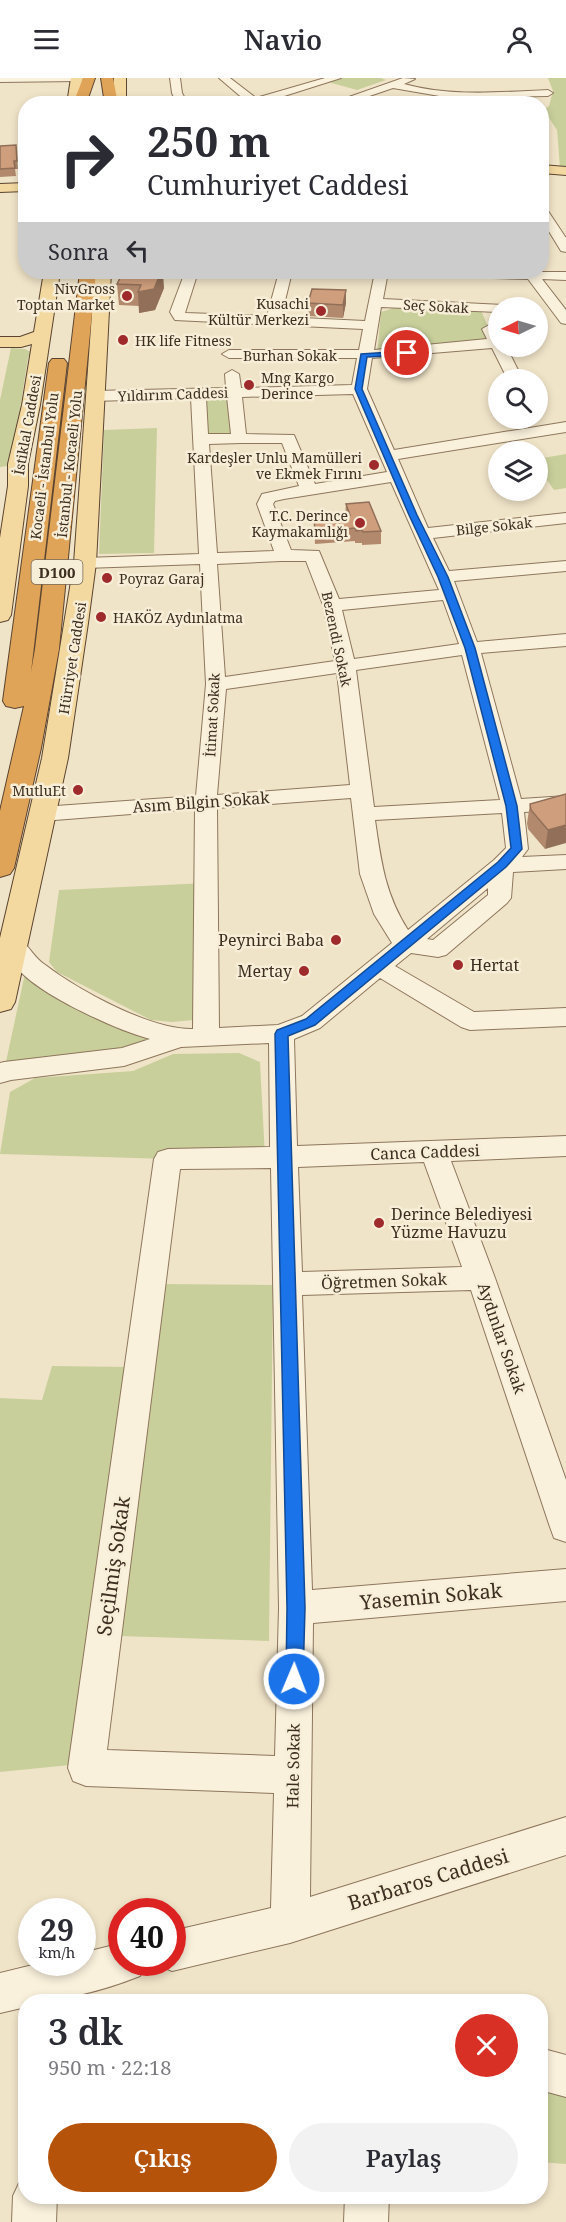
<!DOCTYPE html>
<html lang="tr">
<meta charset="utf-8">
<style>
:root{--surface:#fff;--page:#f2f2f3;--text:#2b2b33;--muted:#7c7c81;--accent:#b45309}
body{margin:0;font-family:"Noto Serif",serif;background:var(--page);color:var(--text);height:100vh;display:flex;flex-direction:column;font-size:22px;white-space:nowrap}
*{box-sizing:border-box;margin:0}
p{font-size:20px;color:var(--muted)}
.icon{flex:none;width:33px;height:33px;fill:none;stroke:currentColor;stroke-width:2;stroke-linecap:round;stroke-linejoin:round}
.map{position:relative;flex:1;overflow:hidden}
.panel{position:absolute;left:18px;top:1916px;width:530px;height:210px;display:flex;flex-direction:column;background:var(--surface);border-radius:24px;box-shadow:0 3px 9px #0003}
.panel>*{flex:none}
.hud{position:absolute;left:18px;top:18px;width:531px;height:183px;border-radius:24px;box-shadow:0 3px 9px #0003;background:#fff;color:var(--text);overflow:hidden}
.needle{width:39px;rotate:265deg}
.tools{position:absolute;left:488px;top:219px;display:grid;gap:12px}
.tools a{display:grid;place-items:center;width:60px;height:60px;border-radius:50%;background:var(--surface);box-shadow:0 3px 9px #0003;font-size:30px}
.speed{position:absolute;left:18px;top:1820px;display:flex;gap:12px;font-size:30px;font-weight:700;text-align:center}
.speed>*{display:grid;place-content:center;width:78px;height:78px;border-radius:50%;background:var(--surface);box-shadow:0 3px 9px #0003;line-height:1}
.speed small{font-size:15px;font-weight:400}
.speed .limit{border:9px solid #d22;background:#fff;color:#111}
.pin{position:absolute;display:grid;place-items:center;width:51px;height:51px;color:#fff;margin:-26px;border:3px solid #fff;border-radius:50%;box-shadow:0 2px 6px #0007}
.me{position:absolute;width:66px;margin:-33px;rotate:1deg;stroke-linejoin:round;filter:drop-shadow(0 0 4px #0008)}
.turn{display:flex;align-items:center;gap:21px;height:126px;padding:0 30px;font-size:27px}
.turn .icon{width:78px;height:78px;stroke-width:2.5}
.turn b{display:block;font-size:42px;line-height:51px}
.then{display:flex;align-items:center;height:57px;padding:0 30px;background:#0003;gap:12px;font-size:22px}
.round{display:grid;place-items:center;flex:none;width:63px;height:63px;border-radius:32px;background:var(--page)}
.headline{display:flex;align-items:center;justify-content:space-between;height:102px;padding:0 30px}
h1{font-size:36px;font-weight:600;line-height:45px}
.cta{display:flex;gap:12px;margin-top:auto;padding:12px 30px}
.cta a{flex:1;height:69px;border-radius:36px;background:var(--accent);color:#fff;font-size:24px;font-weight:600;line-height:69px;text-align:center}
.cta a+a{background:var(--page);color:var(--text)}
header{display:flex;justify-content:space-between;align-items:center;height:78px;padding:0 30px;background:var(--surface);font-size:27px;font-weight:600}
.map>svg:first-child{display:block}
</style>
<header><svg class="icon" aria-label="menu" viewBox="0 0 24 24"><path d="M4 6h16M4 12h16M4 18h16"/></svg>Navio<svg class="icon" aria-label="person" viewBox="0 0 24 24"><circle cx="12" cy="8" r="4"/><path d="M4 21q1-7 8-7t8 7"/></svg></header>
<div class="map">
<svg width="566" height="2144" viewBox="0 0 566 2144">
<rect width="100%" height="100%" fill="#f0e4c8"/>
<g fill="#c9cf9b">
<polygon points="342,0 381,0 386,2 357,12 328,4"/>
<polygon points="548,0 566,0 566,91 560,90 557,52 544,32 549,28 553,13"/>
<polygon points="403,227 480,230 495,265 377,277 381,234"/>
<polygon points="11,270 25,271 31,274 28,280 12,382 7,388 0,389 0,322"/>
<polygon points="230,318 232,358 207,358 205,319"/>
<polygon points="157,350 154,475 99,476 104,352"/>
<polygon points="566,376 566,410 554,412 537,388 537,381"/>
<polygon points="206,805 205,941 172,944 151,942 57,894 49,884 59,812"/>
<polygon points="27,886 40,898 180,960 4,993"/>
<polygon points="239,975 260,984 265,1079 168,1081 0,1076 10,1014 35,1000 133,993 173,976"/>
<polygon points="158,1206 273,1207 269,1563 119,1558"/>
<polygon points="52,1288 133,1289 70,1687 0,1694 0,1320 42,1322"/>
<polygon points="540,2012 566,2017 566,2086 540,2084"/>
</g>
<g fill="none" stroke-linecap="round" stroke-linejoin="round">
<defs>
<g id="minor">
<polygon points="0,0 82,0 77,3 0,4"/>
<polygon points="170,0 180,0 182,15 188,26 177,26 172,15"/>
<polygon points="219,0 230,0 256,20 325,0 341,0 259,26 241,26 246,23"/>
<path d="M 403,0 L 415,1 L 404,6 C 451,19 500,14 548,12 L 553,15 L 548,18 L 451,20 L 393,10 L 346,26 L 329,26 Z"/>
<polygon points="542,129 546,130 566,160 566,174 561,173 542,142"/>
<path d="M 185,194 L 198,194 L 185,235 L 267,238 L 279,194 L 292,194 L 281,239 L 365,243 L 375,194 L 388,194 L 383,221 L 503,227 L 505,230 L 498,230 L 498,234 L 381,229 L 374,272 L 487,261 L 482,251 L 489,247 L 494,248 L 498,254 L 498,268 L 506,268 L 523,302 L 508,302 L 492,270 L 372,280 L 367,311 L 394,372 L 566,344 L 566,354 L 398,381 L 428,450 L 566,435 L 566,445 L 433,460 L 449,493 L 566,483 L 566,493 L 454,503 L 477,564 L 566,556 L 566,568 L 481,575 L 521,721 L 566,718 L 566,732 L 524,734 L 528,771 L 522,779 L 566,777 L 566,791 L 513,794 L 511,820 L 507,825 L 446,877 L 438,879 L 411,875 L 395,888 L 474,934 L 566,930 L 566,948 L 470,952 L 461,949 L 380,900 L 320,950 L 294,961 L 297,1068 L 566,1058 L 566,1078 L 451,1083 L 495,1200 L 566,1402 L 566,1464 L 554,1460 L 550,1449 L 471,1212 L 302,1217 L 312,1512 L 566,1491 L 566,1523 L 313,1545 L 310,1819 L 566,1739 L 566,1777 L 290,1865 L 172,1893 L 158,1887 L 157,1884 L 172,1884 L 172,1853 L 271,1830 L 274,1715 L 86,1708 L 73,1703 L 68,1690 L 154,1081 L 158,1074 L 168,1071 L 270,1069 L 269,965 L 181,969 L 124,988 L 11,1002 L 0,1005 L 0,985 L 4,984 L 122,970 L 150,961 C 116,952 40,917 18,891 C 12,884 7,875 2,867 L 6,861 C 26,856 29,876 44,886 C 78,912 150,952 193,951 L 195,731 L 42,743 L 34,741 L 31,736 L 34,731 L 42,729 L 196,718 L 206,606 L 200,486 L 85,490 L 79,489 L 76,485 L 79,481 L 85,480 L 199,476 L 191,320 L 94,323 L 86,318 L 94,313 L 226,310 L 225,296 L 232,292 L 239,296 L 241,310 L 352,307 L 357,280 L 229,280 L 222,276 L 229,272 L 359,272 L 363,251 L 175,242 L 170,234 ZM 353,316 L 387,394 L 315,406 L 294,357 L 246,356 L 242,319 ZM 227,319 L 231,356 L 208,356 L 206,320 ZM 241,365 L 282,365 L 299,408 L 262,416 L 257,426 L 274,473 L 217,475 L 209,366 ZM 391,404 L 439,512 L 339,521 L 319,473 L 291,472 L 273,426 L 275,423 L 284,421 ZM 281,483 L 306,483 L 323,527 L 335,583 L 225,599 L 217,486 ZM 443,522 L 459,566 L 354,581 L 342,532 ZM 462,577 L 500,722 L 374,729 L 356,592 ZM 337,595 L 350,707 L 217,717 L 226,611 ZM 351,720 L 360,796 L 374,836 L 392,865 L 302,938 L 278,947 L 219,950 L 217,730 ZM 502,735 L 506,770 L 494,782 L 408,852 C 385,816 381,783 375,742 ZM 488,810 L 488,817 L 433,862 L 427,861 ZM 424,1084 L 462,1189 L 302,1194 L 298,1089 ZM 271,1090 L 279,1530 L 275,1678 L 107,1672 L 180,1091 Z"/>
<polygon points="420,194 566,194 566,202 542,201 566,232 566,246 561,245 528,201 427,198"/>
<path d="M 122,1865 L 122,1884 L 146,1884 L 140,1898 C 105,1912 63,1923 26,1923 L 26,1929 L 0,1935 L 0,1895 L 45,1884 L 82,1884 L 82,1875 Z"/>
<polygon points="540,1970 566,1977 566,2019 540,2012"/>
<polygon points="26,2100 26,2118 57,2118 56,2144 12,2144 13,2118 20,2103"/>
<polygon points="345,2118 389,2118 388,2144 344,2144"/>
</g>
<g id="major">
<polygon points="71,0 83,0 80,26 67,26"/>
<polygon points="114,0 126,0 126,26 112,26"/>
<polygon points="542,87 566,89 566,97 542,95"/>
<polygon points="26,105 26,113 0,114 0,106"/>
<polygon points="44,194 60,194 40,327 28,386 28,408 11,537 8,542 0,544 0,460 8,408 8,386 22,327 32,266 21,269 0,269 0,259 20,259 34,254"/>
<polygon points="95,194 111,194 96,485 88,545 68,680 15,924 11,931 0,934 0,860 42,680 74,485"/>
</g>
<g id="highway">
<polygon points="83,0 95,0 86,26 73,26"/>
<polygon points="101,0 113,0 118,26 105,26"/>
<polygon points="80,194 96,194 59,571 41,670 14,790 10,796 0,799 0,733 24,628 15,630 6,628 3,623 49,285 52,281 64,281 67,285 31,594 35,571"/>
</g>
</defs>
<use href="#minor" stroke="#8d765c" stroke-width="2"/>
<use href="#major" stroke="#5b4430" stroke-width="2"/>
<use href="#highway" stroke="#5b4430" stroke-width="2"/>
<use href="#minor" fill="#faf1dc" fill-rule="evenodd"/>
<use href="#major" fill="#f3d9a0" fill-rule="evenodd"/>
<use href="#highway" fill="#e0a458" fill-rule="evenodd"/>
</g>
<g fill="#b2896c">
<polygon points="16,67 18,91 15,91 16,98 0,99 0,68"/>
<polygon points="123,194 164,210 155,232 139,235 139,228 119,227 117,206"/>
<polygon points="308,225 346,225 343,240 308,238"/>
<polygon points="346,426 381,453 381,466 362,467 362,465 355,465 355,463 315,466 314,440 345,437"/>
<polygon points="566,716 545,771 528,751 527,745 530,726"/>
</g>
<g fill="#916f58">
<polygon points="161,194 163,194 164,210 155,232 139,235 138,214"/>
<polygon points="346,212 346,225 343,240 343,227"/>
<polygon points="566,747 566,765 545,771 548,752"/>
</g>
<g fill="#cf9f7d" stroke="#916f58" stroke-width="1.5">
<polygon points="16,67 17,83 14,83 15,90 0,91 0,68"/>
<polygon points="123,194 161,194 154,211 138,214 141,207 117,206"/>
<polygon points="312,211 346,212 343,227 308,225"/>
<polygon points="369,424 381,453 363,454 362,452 356,453 355,450 315,454 314,440 350,437 346,426"/>
<polygon points="566,716 566,747 548,752 531,732 530,726"/>
</g>
<polygon fill="#1a73e8" stroke="#114b97" stroke-width="1.5" points="407,273 410,277 367,279 362,311 417,437 448,499 475,570 517,728 522,771 506,789 315,947 288,958 305,1530 303,1601 301,1608 294,1610 288,1608 286,1601 287,1530 275,956 277,952 306,941 498,784 511,770 506,728 465,570 438,499 409,437 355,311 361,276"/>
<g fill="#9e2a2b" stroke="#f7eed8" stroke-width="2">
<circle cx="127" cy="218" r="6"/>
<circle cx="321" cy="233" r="6"/>
<circle cx="123" cy="262" r="6"/>
<circle cx="249" cy="307" r="6"/>
<circle cx="374" cy="387" r="6"/>
<circle cx="360" cy="445" r="6"/>
<circle cx="107" cy="500" r="6"/>
<circle cx="101" cy="539" r="6"/>
<circle cx="78" cy="712" r="6"/>
<circle cx="336" cy="862" r="6"/>
<circle cx="458" cy="887" r="6"/>
<circle cx="304" cy="893" r="6"/>
<circle cx="379" cy="1145" r="6"/>
</g>
<g text-anchor="middle" dominant-baseline="central" stroke-width="5" stroke-linejoin="round" paint-order="stroke">
<g font-size="14" fill="#3d2e20" stroke="#f7eed8" text-anchor="end">
<text x="115" y="210">NivGross<tspan x="115" dy="16">Toptan Market</tspan></text>
<text x="309" y="225">Kusachi<tspan x="309" dy="16">Kültür Merkezi</tspan></text>
<text x="135" y="262" text-anchor="start">HK life Fitness</text>
<text x="261" y="299" text-anchor="start">Mng Kargo<tspan x="261" dy="16">Derince</tspan></text>
<text x="362" y="379">Kardeşler Unlu Mamülleri<tspan x="362" dy="16">ve Ekmek Fırını</tspan></text>
<text x="348" y="437">T.C. Derince<tspan x="348" dy="16">Kaymakamlığı</tspan></text>
<text x="119" y="500" text-anchor="start">Poyraz Garaj</text>
<text x="113" y="539" text-anchor="start">HAKÖZ Aydınlatma</text>
<text x="66" y="712">MutluEt</text>
</g>
<g font-size="14" fill="#3d2e20" stroke="#f7eed8">
<text transform="translate(436 228) rotate(3)">Seç Sokak</text>
<text x="290" y="277">Burhan Sokak</text>
<text transform="translate(173 316) rotate(-2)">Yıldırım Caddesi</text>
<text transform="translate(27 347) rotate(-80)">İstiklal Caddesi</text>
<text transform="translate(69 386) rotate(-84)">İstanbul - Kocaeli Yolu</text>
<text transform="translate(44 388) rotate(-83)">Kocaeli - İstanbul Yolu</text>
<text transform="translate(494 448) rotate(-6)">Bilge Sokak</text>
<text transform="translate(337 561) rotate(78)">Bezendi Sokak</text>
<text transform="translate(72 580) rotate(-81)">Hürriyet Caddesi</text>
<text transform="translate(212 637) rotate(-87)">İtimat Sokak</text>
</g>
<rect fill="#f7eed8" stroke="#756857" stroke-width="1.5" x="31.5" y="482" width="51" height="24" rx="4.5"/>
<g font-size="15" font-weight="bold" fill="#3d2e20">
<text x="57" y="494">D100</text>
</g>
<g font-size="16" fill="#3d2e20" stroke="#f7eed8">
<text transform="translate(201 724) rotate(-4)">Asım Bilgin Sokak</text>
<text transform="translate(425 1074) rotate(-2)">Canca Caddesi</text>
<text transform="translate(384 1203) rotate(-2)">Öğretmen Sokak</text>
<text transform="translate(502 1260) rotate(71)">Aydınlar Sokak</text>
<text transform="translate(293 1688) rotate(-89)">Hale Sokak</text>
</g>
<g font-size="16" fill="#3d2e20" stroke="#f7eed8" text-anchor="end">
<text x="324" y="862">Peynirci Baba</text>
<text x="470" y="887" text-anchor="start">Hertat</text>
<text x="292" y="893">Mertay</text>
<text x="391" y="1136" text-anchor="start">Derince Belediyesi<tspan x="391" dy="18">Yüzme Havuzu</tspan></text>
</g>
<g font-size="20" fill="#3d2e20" stroke="#f7eed8">
<text transform="translate(113 1488) rotate(-82)">Seçilmiş Sokak</text>
<text transform="translate(431 1518) rotate(-5)">Yasemin Sokak</text>
<text transform="translate(428 1801) rotate(-17)">Barbaros Caddesi</text>
</g>
</g>
</svg>
<div class="tools">
<a><svg class="needle" viewBox="-14 -14 28 28"><path d="M0-13l5 13h-10z" fill="#e53935"/><path d="M0 13l5-13h-10z" fill="#7c7c81"/></svg></a>
<a><svg class="icon" aria-label="search" viewBox="0 0 24 24"><circle cx="10" cy="10" r="6"/><path d="M15 15l6 6"/></svg></a>
<a><svg class="icon" aria-label="layers" viewBox="0 0 24 24"><path d="M12 4l9 5-9 5-9-5zM3 14l9 5 9-5"/></svg></a>
</div>
<div class="speed"><div>29<small>km/h</small></div><div class="limit">40</div></div>
<div class="pin" style="left:407px;top:275px;background:#d93025"><svg class="icon" aria-label="arrive" viewBox="0 0 24 24"><path d="M6 21V4h12l-3 4 3 4H6"/></svg></div>
<svg class="me" style="left:294px;top:1601px" viewBox="-20 -20 40 40"><circle r="17" fill="#1a73e8" stroke="#fff" stroke-width="3"/><path d="M0-11L8 9 0 5-8 9z" fill="#fff"/></svg>
<div class="hud">
<div class="turn"><svg class="icon" aria-label="right" viewBox="0 0 24 24"><path d="M7 20v-9h11M14 6l5 5-5 5"/></svg><div><b>250 m</b>Cumhuriyet Caddesi</div></div>
<div class="then">Sonra<svg class="icon" aria-label="left" viewBox="0 0 24 24"><path d="M17 20v-9H6M10 6l-5 5 5 5"/></svg></div>
</div>
<section class="panel">
<div class="headline"><div><h1>3 dk</h1><p>950 m · 22:18</p></div><a class="round" style="background:#d93025;color:#fff"><svg class="icon" aria-label="close" viewBox="0 0 24 24"><path d="M6 6l12 12M18 6L6 18"/></svg></a></div>
<div class="cta"><a>Çıkış</a><a>Paylaş</a></div>
</section>
</div>
